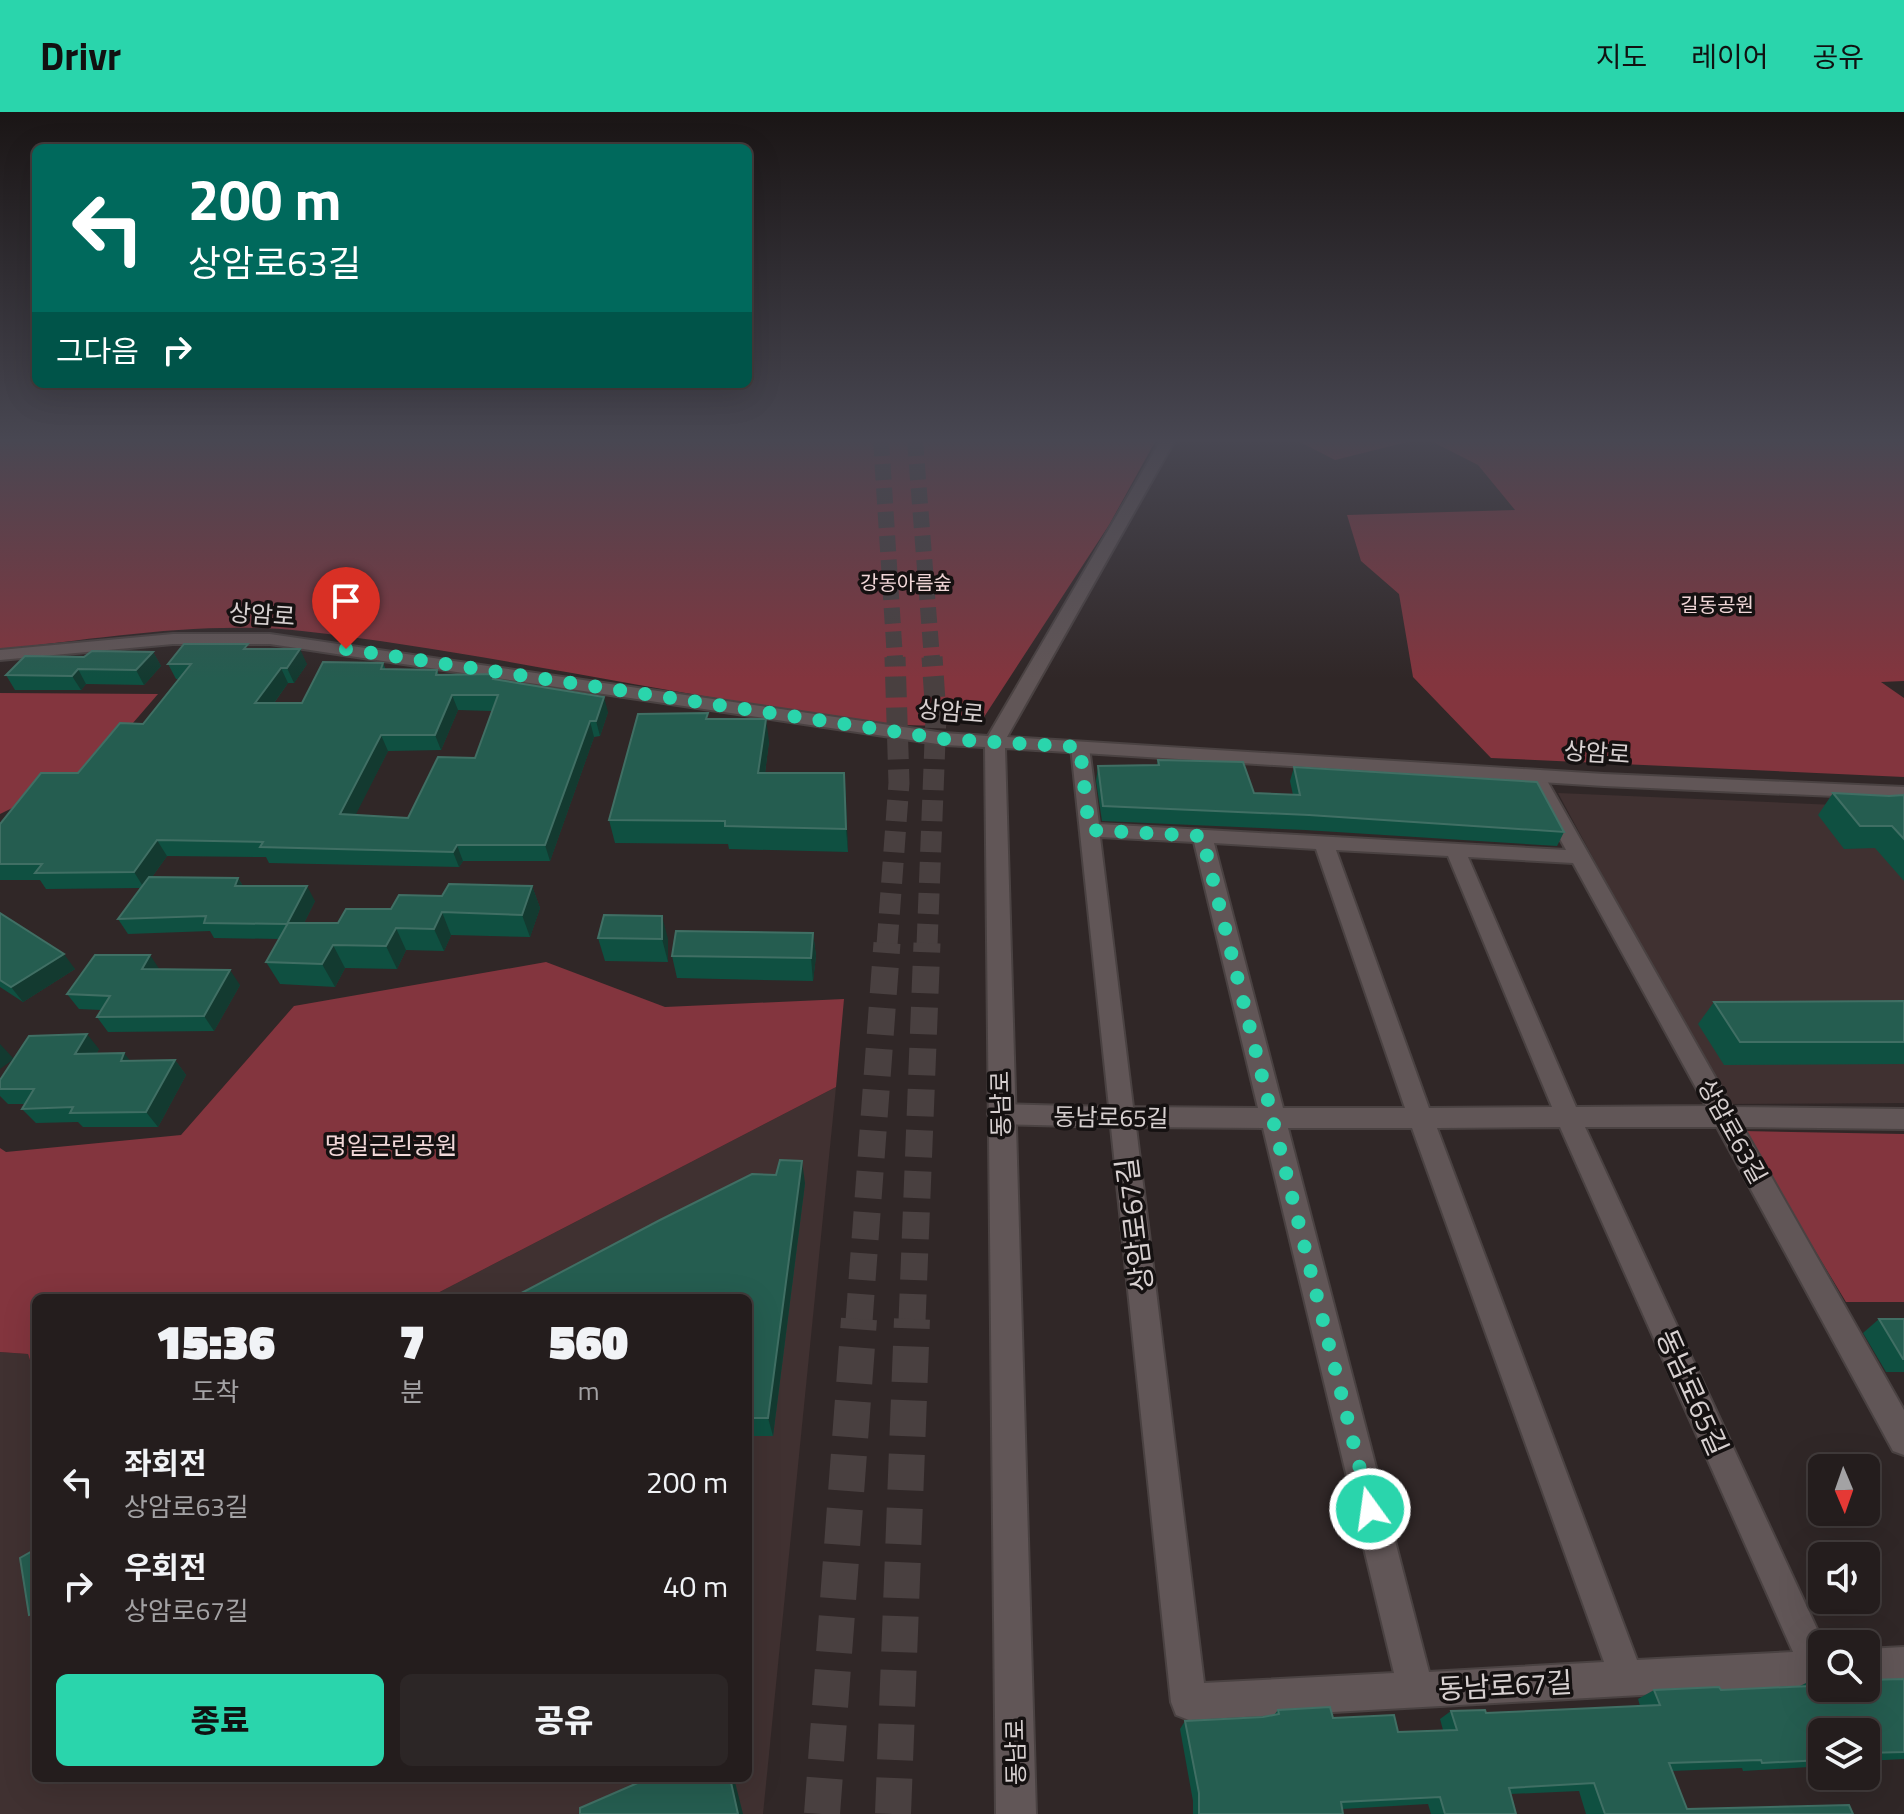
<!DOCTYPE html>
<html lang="ko">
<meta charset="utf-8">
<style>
:root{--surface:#241d1d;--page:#2c2626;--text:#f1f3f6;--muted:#a3a2a4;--line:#413b3b;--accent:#2ad5ac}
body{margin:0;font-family:"Titillium Web","Noto Sans KR",sans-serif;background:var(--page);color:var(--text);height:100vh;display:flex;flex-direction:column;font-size:30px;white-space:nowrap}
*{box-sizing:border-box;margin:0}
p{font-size:26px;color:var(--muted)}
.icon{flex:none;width:44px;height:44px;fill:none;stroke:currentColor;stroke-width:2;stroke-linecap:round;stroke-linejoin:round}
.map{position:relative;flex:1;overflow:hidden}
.sheet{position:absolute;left:32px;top:1182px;width:720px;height:488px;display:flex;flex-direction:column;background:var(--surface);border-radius:12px;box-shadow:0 8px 32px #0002,0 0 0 2px var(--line)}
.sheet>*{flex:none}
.banner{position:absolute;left:32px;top:32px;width:720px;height:244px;border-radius:12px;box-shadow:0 8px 32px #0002,0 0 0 2px var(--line);background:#00695c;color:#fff;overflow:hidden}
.needle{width:52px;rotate:178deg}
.tools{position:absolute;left:1808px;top:1342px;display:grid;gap:16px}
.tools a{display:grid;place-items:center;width:72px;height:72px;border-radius:12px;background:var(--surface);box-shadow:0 8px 32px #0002,0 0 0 2px var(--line);font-size:40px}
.pin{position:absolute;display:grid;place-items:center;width:68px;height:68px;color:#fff;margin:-82px -34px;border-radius:50% 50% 50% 0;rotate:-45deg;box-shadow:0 0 8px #0007}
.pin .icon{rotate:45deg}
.me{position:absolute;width:88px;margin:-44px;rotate:346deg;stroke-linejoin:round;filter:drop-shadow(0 0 6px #0008)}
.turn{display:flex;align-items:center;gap:28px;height:168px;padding:0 24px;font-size:36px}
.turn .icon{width:104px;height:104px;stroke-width:2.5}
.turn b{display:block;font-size:56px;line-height:68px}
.then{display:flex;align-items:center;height:76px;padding:0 24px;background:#0003;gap:16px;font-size:30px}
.eta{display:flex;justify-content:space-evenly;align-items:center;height:136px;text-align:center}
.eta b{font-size:48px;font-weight:800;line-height:56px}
.button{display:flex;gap:16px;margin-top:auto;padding:16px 24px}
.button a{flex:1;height:92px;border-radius:12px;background:var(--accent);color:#111;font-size:32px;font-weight:800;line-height:92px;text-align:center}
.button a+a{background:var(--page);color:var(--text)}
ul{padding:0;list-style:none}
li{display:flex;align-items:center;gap:24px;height:104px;padding:0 24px}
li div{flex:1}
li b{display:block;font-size:30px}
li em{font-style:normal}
header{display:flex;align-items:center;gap:48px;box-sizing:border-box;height:112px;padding:0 40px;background:var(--accent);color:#111}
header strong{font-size:38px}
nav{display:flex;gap:44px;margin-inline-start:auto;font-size:28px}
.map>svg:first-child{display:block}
</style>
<header>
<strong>Drivr</strong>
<nav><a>지도</a><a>레이어</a><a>공유</a></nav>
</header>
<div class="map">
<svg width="1904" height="1702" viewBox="0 0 1904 1702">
<rect width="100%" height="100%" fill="#302727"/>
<g fill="#403131">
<polygon points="1558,681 1904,696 1904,991 1726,992"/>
<polygon points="836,975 763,1702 0,1702 0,1240 28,1242 36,1267 36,1666 748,1666 748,1186 428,1186"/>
</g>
<g fill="#83353e">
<path d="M 0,328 L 1156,328 L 1109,413 L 984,605 C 921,625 845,605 780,596 C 621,573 462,537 302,519 C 203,508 99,527 0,537 Z"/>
<polygon points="1296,328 1415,328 1335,348"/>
<polygon points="1429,328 1904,328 1904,569 1881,570 1904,586 1904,665 1491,646 1413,565 1399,482 1361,449 1347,403 1515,398 1478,353"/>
<polygon points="0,581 158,582 94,656 0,702"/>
<polygon points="546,850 665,895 844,887 836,975 428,1186 36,1186 36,1267 28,1242 0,1240 0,1036 6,1040 181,1023 294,894"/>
<polygon points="1743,1019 1904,1022 1904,1190 1846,1190"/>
</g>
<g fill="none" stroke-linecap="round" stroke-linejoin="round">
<g stroke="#494040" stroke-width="16" stroke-dasharray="16 8" stroke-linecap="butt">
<polyline points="881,328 895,547"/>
<polyline points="915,328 932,547"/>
</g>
<g stroke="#494040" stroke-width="21" stroke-dasharray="21 10" stroke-linecap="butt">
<polyline points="887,833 899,671 895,545"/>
<polyline points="927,833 936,604 932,545"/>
</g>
<g stroke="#494040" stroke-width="27" stroke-dasharray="27 14" stroke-linecap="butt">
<polyline points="859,1209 887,831"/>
<polyline points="912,1209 927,831"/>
</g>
<g stroke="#494040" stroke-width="36" stroke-dasharray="36 18" stroke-linecap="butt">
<polyline points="822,1702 859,1207"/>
<polyline points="893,1702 912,1207"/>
</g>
<defs>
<g id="street">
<path d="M 1080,630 L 1089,635 L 1099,712 L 1566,738 L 1525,662 L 1527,658 L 1541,658 L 1732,995 L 1904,997 L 1904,1017 L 1743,1015 L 1904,1298 L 1904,1343 L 1893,1339 L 1717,1015 L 1585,1015 L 1824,1532 L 1822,1573 L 1189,1608 L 1176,1603 L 1171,1590 L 1111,1015 L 1000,1012 L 991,1009 L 988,1002 L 991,995 L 1000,992 L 1109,995 L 1071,635 ZM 1100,725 L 1194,730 L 1258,996 L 1133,995 ZM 1214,731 L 1316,737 L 1405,996 L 1283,996 ZM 1336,738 L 1448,744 L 1552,995 L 1429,996 ZM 1468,745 L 1573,751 L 1706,994 L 1576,995 ZM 1136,1015 L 1263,1016 L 1394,1561 L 1204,1571 ZM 1560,1015 L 1793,1540 L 1637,1548 L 1437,1016 ZM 1288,1016 L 1412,1016 L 1604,1550 L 1429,1560 Z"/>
<polygon points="1904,1535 1904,1569 1866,1571 1866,1537"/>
</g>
<polygon id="secondary" points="1161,328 1175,328 1007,625 1604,662 1904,675 1904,687 1604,674 1005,636 1036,1702 996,1702 985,635 944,633 270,532 173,532 0,548 0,538 173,522 270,522 944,621 988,624"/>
</defs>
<use href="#street" stroke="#4a4242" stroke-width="4"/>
<use href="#secondary" stroke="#4a4242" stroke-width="4"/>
<use href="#street" fill="#615657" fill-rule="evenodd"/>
<use href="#secondary" fill="#615657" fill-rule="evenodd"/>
</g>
<g fill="#0f5041" fill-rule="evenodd">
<path d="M 250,537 L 307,552 L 294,571 L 288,571 L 274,591 L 302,591 L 383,551 L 386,558 L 437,558 L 439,563 L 497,567 L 608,600 L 600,624 L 594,625 L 550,749 L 463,749 L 459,755 L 269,751 L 266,745 L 167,744 L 152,765 L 238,766 L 243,774 L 315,789 L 304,811 L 338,811 L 442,784 L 532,774 L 540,796 L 530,825 L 451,823 L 444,839 L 406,838 L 397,857 L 345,856 L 335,875 L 280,872 L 266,850 L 279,827 L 214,826 L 210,819 L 128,822 L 118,807 L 140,776 L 46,777 L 40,768 L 0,768 L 0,712 L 78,661 L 143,612 L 178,567 L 176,567 L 168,552 ZM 458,598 L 492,599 L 475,646 L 408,706 L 355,703 L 388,639 L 441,638 Z"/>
<polygon points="153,540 161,554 144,573 86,572 81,578 15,578 6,563 84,545"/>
<polygon points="709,607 769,629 765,661 844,661 848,740 729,737 728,732 615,731 609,708"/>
<polygon points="1158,648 1254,681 1293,683 1290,669 1294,655 1564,720 1557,734 1305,718 1102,709 1096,669 1098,654 1157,653"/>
<polygon points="1833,681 1889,684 1904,683 1904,769 1875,736 1844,737 1818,703"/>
<polygon points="0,801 75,857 23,890 0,875"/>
<polygon points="813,821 816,844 813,869 677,866 672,844"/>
<polygon points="598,826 668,827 668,850 605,849"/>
<polygon points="160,857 240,873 214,919 108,920 97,905 101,898 79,897 67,882"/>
<polygon points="1904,889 1904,952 1724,953 1698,912 1714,890"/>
<polygon points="99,937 96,942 130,949 175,948 186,963 158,1015 83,1015 78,1010 36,1011 22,997 25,992 8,992 0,984 0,968"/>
<polygon points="805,1071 773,1324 748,1324 748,1186"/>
<polygon points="1879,1207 1904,1207 1904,1260 1886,1260 1863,1221"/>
<polygon points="1904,1567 1904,1647 1866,1649 1866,1620 1822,1620 1822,1651 1809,1655 1743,1659 1742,1656 1672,1659 1687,1697 1853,1702 1586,1702 1579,1679 1510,1682 1516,1702 1431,1702 1428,1692 1342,1697 1343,1702 1193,1702 1193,1689 1180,1617 1185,1609 1263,1605 1274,1603 1278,1598 1333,1606 1398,1620 1443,1618 1440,1607 1451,1599 1486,1601 1640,1594 1638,1587 1654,1578 1721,1578 1800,1574 1808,1570"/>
</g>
<g fill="#133a30">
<polygon points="300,537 307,552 294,571 287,556"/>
<polygon points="153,540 161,554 144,573 136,558"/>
<polygon points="281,556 288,571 263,606 255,591"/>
<polygon points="78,557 86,572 81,578 72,564"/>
<polygon points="452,583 458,598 441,638 435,623"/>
<polygon points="604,585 608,600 600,624 596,609"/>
<polygon points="766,607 769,629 762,684 758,661"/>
<polygon points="590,609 594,625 550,749 545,733"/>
<polygon points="381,623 388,639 348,718 340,702"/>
<polygon points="844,661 846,683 848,740 846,717"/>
<polygon points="157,728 167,744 144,776 134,760"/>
<polygon points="457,733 463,749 459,755 453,740"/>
<polygon points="238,766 247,781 235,774"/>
<polygon points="307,774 315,789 296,827 287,812"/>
<polygon points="532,774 540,796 530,825 522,803"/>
<polygon points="442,800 451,823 444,839 434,817"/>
<polygon points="662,804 668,827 668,850 662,827"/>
<polygon points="396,816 406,838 397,857 386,834"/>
<polygon points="813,821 816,844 813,869 811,846"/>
<polygon points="333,833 345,856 335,875 322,852"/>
<polygon points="64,842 75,857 23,890 11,875"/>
<polygon points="150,843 160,858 142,857"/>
<polygon points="230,858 240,873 214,919 204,904"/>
<polygon points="87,922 99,937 88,957 75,942"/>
<polygon points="0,932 14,947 0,957"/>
<polygon points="124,941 136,956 121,949"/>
<polygon points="175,948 186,963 158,1015 146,1000"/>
<polygon points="802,1049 805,1071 773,1324 768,1306"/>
<polygon points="730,1666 734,1666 743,1702 738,1702"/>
</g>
<g fill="#255d50" stroke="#406f64" stroke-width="2" fill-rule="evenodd">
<path d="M 184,532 L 248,532 L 244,537 L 300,537 L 287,556 L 281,556 L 255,591 L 302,591 L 323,550 L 383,551 L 381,557 L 437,558 L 436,563 L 495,562 L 493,567 L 604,585 L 596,609 L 590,609 L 545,733 L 457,733 L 453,740 L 260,735 L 263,730 L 157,728 L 134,760 L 35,761 L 42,752 L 0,752 L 0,712 L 41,661 L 78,661 L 120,611 L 143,612 L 191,552 L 168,552 ZM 452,583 L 498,583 L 475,646 L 438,645 L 408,706 L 340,702 L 381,623 L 435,623 Z"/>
<polygon points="92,539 153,540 136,558 78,557 72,564 6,563 25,544 84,545"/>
<polygon points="708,601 706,607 766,607 758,661 844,661 846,717 725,714 725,709 609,708 638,602"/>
<polygon points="1158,648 1243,650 1254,681 1300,683 1294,655 1537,670 1564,720 1309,703 1103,694 1098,654 1159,653"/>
<polygon points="1833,681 1889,684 1904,683 1904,727 1892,714 1860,714"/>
<polygon points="149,765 238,766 235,774 307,774 287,812 204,811 206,804 118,807"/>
<polygon points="449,772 532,774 522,803 442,800 434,817 396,816 386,834 333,833 322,852 266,850 288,811 338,811 346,797 391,797 399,783 442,784"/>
<polygon points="0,801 64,842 11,875 0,868"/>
<polygon points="604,803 662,804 662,827 598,826"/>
<polygon points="676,819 813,821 811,846 672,844"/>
<polygon points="95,843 150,843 142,857 230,858 204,904 97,905 110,884 67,882"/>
<polygon points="1904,889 1904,930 1740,930 1714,890"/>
<polygon points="87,922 75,942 124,941 121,949 175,948 146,1000 70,1001 73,995 22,997 34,977 0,977 0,968 29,924"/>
<polygon points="780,1048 802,1049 768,1306 748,1306 748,1186 512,1186 660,1108 752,1062 776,1063"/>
<polygon points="1879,1207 1904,1207 1904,1247 1903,1247"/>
<polygon points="36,1437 36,1501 29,1503 20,1446"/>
<polygon points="1904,1567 1904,1640 1866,1641 1866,1620 1822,1620 1822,1648 1762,1651 1761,1648 1669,1651 1687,1697 1849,1693 1853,1702 1605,1702 1594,1671 1509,1676 1516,1702 1445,1702 1440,1685 1341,1690 1343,1702 1199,1702 1199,1681 1185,1609 1263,1605 1279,1602 1278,1598 1330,1595 1333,1606 1394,1603 1398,1620 1457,1618 1451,1599 1485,1598 1486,1601 1660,1593 1654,1578 1719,1575 1721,1578 1810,1574 1808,1570 1822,1570 1822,1576 1866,1576 1866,1568"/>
<polygon points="649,1666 730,1666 738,1702 580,1702 580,1696"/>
</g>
<linearGradient id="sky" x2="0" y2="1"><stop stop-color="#1a1515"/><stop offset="0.58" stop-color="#484752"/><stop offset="1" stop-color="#484752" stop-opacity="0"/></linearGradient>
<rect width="1904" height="567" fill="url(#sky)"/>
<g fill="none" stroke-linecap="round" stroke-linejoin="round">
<polyline stroke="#2ad5ac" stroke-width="14" stroke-dasharray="0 25.2" points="346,537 944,627 1080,635 1089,718 1202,724 1370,1397"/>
</g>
<g text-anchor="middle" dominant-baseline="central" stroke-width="7" stroke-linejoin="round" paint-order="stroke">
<g font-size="20" fill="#f1d7d8" stroke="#151111">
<text x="906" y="470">강동아름숲</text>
<text x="1717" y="492">길동공원</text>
</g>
<g font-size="24" fill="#d7d0d0" stroke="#151111">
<text transform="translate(262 502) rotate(4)">상암로</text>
<text transform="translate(951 599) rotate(5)">상암로</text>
<text transform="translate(1597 640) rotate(4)">상암로</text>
<text transform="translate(1000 992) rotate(-91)">동남로</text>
<text transform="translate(1111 1005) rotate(1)">동남로65길</text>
<text transform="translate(1733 1019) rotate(61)">상암로63길</text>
<text transform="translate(1015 1640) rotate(-91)">동남로</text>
</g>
<g font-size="24" fill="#f1d7d8" stroke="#151111">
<text x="391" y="1033">명일근린공원</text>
</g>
<g font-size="28" fill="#d7d0d0" stroke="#151111">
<text transform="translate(1134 1113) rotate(-97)">상암로67길</text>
<text transform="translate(1693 1280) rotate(66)">동남로65길</text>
<text transform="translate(1505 1573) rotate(-3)">동남로67길</text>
</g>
</g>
</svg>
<div class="tools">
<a><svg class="needle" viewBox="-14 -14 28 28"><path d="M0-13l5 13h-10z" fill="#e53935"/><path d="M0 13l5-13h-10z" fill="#a3a2a4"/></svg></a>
<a><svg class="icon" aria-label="sound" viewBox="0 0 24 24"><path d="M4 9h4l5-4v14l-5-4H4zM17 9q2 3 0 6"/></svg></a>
<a><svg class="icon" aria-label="search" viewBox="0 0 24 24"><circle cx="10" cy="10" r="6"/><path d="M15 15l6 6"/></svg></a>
<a><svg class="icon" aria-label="layers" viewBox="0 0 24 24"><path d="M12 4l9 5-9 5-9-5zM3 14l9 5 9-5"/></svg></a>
</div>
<div class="pin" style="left:346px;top:537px;background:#d93025"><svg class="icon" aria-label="arrive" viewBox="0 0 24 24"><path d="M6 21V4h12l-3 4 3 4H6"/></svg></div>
<svg class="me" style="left:1370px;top:1397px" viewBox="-20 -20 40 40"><circle r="17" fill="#2ad5ac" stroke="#fff" stroke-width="3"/><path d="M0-11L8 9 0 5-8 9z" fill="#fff"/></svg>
<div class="banner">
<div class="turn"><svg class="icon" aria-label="left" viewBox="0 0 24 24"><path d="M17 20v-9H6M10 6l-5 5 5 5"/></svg><div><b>200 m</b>상암로63길</div></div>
<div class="then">그다음<svg class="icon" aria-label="right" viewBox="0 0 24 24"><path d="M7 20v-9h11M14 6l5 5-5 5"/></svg></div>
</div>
<section class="sheet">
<div class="eta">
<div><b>15:36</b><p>도착</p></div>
<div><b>7</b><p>분</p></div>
<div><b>560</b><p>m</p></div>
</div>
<ul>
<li><svg class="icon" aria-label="left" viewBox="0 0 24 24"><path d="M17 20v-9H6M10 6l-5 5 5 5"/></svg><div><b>좌회전</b><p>상암로63길</p></div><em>200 m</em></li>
<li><svg class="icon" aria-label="right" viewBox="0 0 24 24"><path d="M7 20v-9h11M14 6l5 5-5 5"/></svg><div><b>우회전</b><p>상암로67길</p></div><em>40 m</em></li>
</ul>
<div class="button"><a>종료</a><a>공유</a></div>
</section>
</div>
